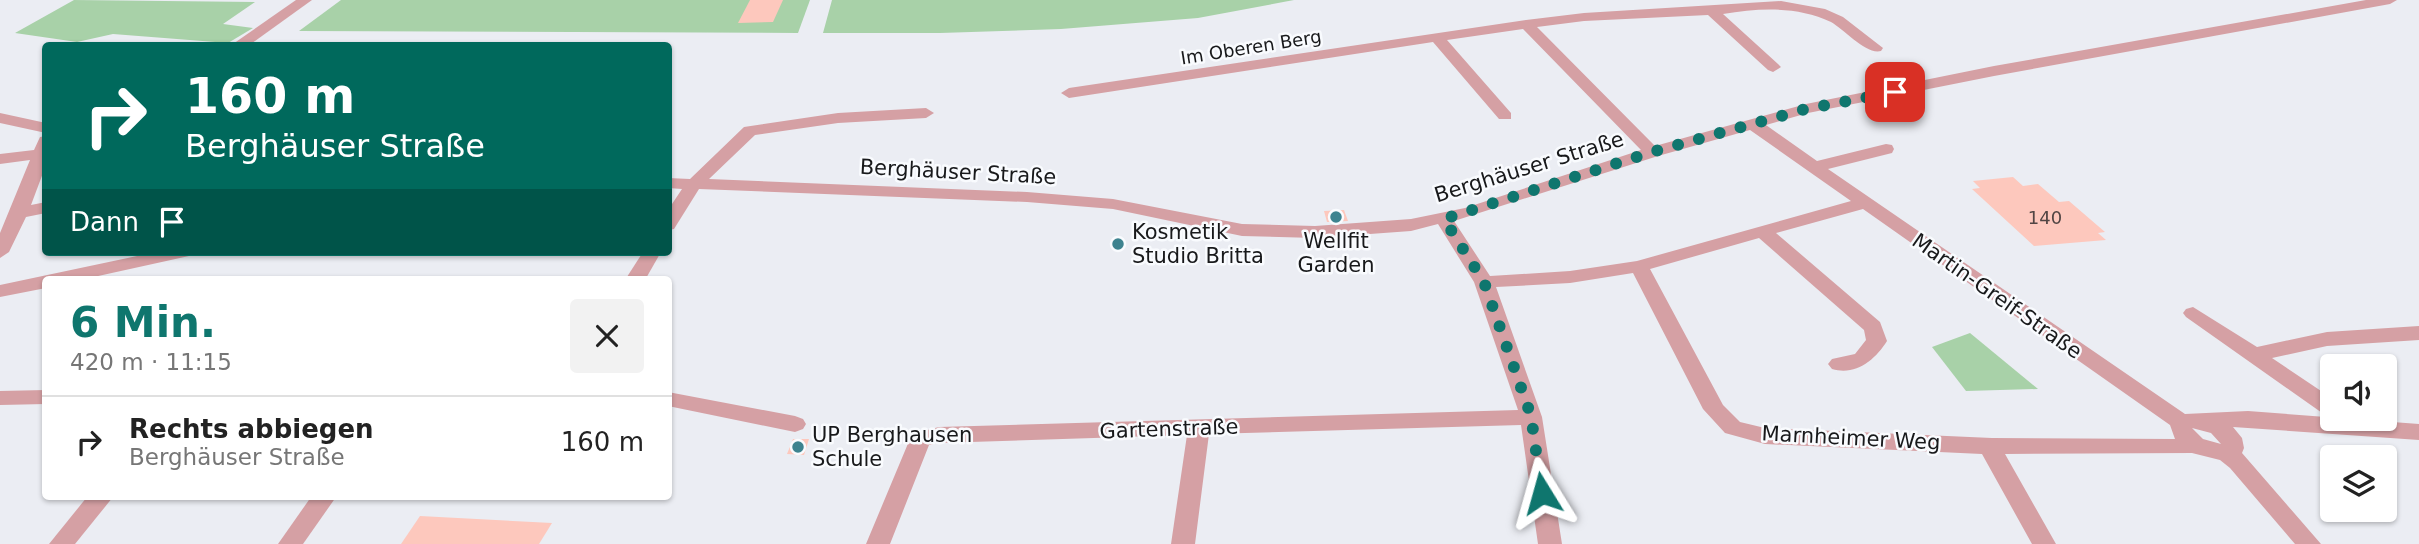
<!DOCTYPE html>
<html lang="de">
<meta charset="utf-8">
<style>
:root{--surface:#fff;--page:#f2f2f2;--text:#222;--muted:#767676;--line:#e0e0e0;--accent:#0f766e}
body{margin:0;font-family:"DejaVu Sans",sans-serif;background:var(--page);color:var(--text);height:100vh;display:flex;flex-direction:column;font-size:26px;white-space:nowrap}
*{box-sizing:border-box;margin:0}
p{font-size:23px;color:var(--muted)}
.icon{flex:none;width:38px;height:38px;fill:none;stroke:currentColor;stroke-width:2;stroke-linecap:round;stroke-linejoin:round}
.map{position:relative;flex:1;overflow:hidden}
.drawer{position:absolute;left:42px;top:276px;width:630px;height:224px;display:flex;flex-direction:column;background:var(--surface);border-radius:7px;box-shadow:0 2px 5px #0004}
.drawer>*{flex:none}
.banner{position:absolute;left:42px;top:42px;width:630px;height:214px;border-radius:7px;box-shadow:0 2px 5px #0004;background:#00695c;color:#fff;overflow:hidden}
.buttons{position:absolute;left:2320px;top:354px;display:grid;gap:14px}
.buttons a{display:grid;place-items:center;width:77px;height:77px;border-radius:7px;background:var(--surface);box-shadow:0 2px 5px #0004;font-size:35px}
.pin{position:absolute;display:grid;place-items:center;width:60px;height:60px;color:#fff;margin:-30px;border-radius:14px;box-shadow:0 4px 10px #0006}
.me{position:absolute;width:77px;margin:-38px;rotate:352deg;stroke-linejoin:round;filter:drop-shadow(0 0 5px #0008)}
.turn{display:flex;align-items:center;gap:24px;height:147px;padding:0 28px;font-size:32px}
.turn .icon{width:91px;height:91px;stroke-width:2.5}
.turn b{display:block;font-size:49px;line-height:60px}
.then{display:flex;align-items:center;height:66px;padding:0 28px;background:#0003;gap:14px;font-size:26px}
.round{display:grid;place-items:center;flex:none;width:74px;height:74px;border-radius:7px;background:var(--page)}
.headline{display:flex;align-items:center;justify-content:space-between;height:119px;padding:0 28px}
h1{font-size:42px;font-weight:700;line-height:52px;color:var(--accent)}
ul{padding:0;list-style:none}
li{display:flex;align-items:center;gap:21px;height:91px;padding:0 28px;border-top:2px solid var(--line)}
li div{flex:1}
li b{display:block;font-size:26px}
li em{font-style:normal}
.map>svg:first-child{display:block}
</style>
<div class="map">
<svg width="2419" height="544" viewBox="0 0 2419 544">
<rect width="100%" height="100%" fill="#ebedf3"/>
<g fill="#a8d1a8">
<polygon points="74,0 255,2 223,24 253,28 228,43 113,34 77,42 15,33"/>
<polygon points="341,0 810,0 798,33 299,31"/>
<polygon points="832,0 1294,0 1198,18 1061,29 940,33 823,33"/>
<polygon points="1970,333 2038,389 1966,391 1932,347"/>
</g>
<g fill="#fdc8bd">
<polygon points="750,0 783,0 773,22 738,23"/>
<polygon points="2013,177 2023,186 2038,184 2059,202 2069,201 2105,232 2098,233 2106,240 2034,246 1972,189 1980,188 1973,181"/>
<polygon points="1344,210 1348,221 1327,222 1324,211"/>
<polygon points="793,439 809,439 804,455 787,454"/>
<polygon points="420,516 552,523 539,544 401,544"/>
</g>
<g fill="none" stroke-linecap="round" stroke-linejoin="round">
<g fill="#d5a0a4" fill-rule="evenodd">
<polygon points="296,0 312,0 248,46 230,46"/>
<path d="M 2366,0 L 2397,0 L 2390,4 L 1994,76 L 1808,113 L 1766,125 L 1817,161 L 1886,144 L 1892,145 L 1894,149 L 1892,153 L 1828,169 L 2185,414 L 2248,411 L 2419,424 L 2419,440 L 2233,427 L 2242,438 L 2244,448 L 2242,453 L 2321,544 L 2295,544 L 2230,468 L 2220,460 L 2192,453 L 2005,454 L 2056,544 L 2032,544 L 1982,454 L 1765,444 L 1725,433 L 1703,409 L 1633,273 L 1570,283 L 1496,287 L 1542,417 L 1562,544 L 1538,544 L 1521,425 L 1209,434 L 1195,544 L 1171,544 L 1187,435 L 939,443 L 929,445 L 890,544 L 866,544 L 912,434 L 939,427 L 1518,410 L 1474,282 L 1438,224 L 1411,231 L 1315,238 L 1242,236 L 1113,209 L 1027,202 L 699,189 L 674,229 L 668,230 L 668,210 L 682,189 L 668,188 L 668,178 L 690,179 L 744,127 L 838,113 L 926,108 L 934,113 L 926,118 L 838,123 L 755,135 L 709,179 L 1027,192 L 1113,199 L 1242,224 L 1315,226 L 1411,219 L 1465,208 L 1641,150 L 1523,29 L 1447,40 L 1511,113 L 1511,119 L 1499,119 L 1433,42 L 1069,98 L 1061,93 L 1069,88 L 1526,20 L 1584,13 L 1781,1 L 1825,9 L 1843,17 L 1883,48 L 1881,51 C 1866,55 1845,30 1831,22 C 1797,6 1760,8 1723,14 L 1778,64 L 1781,67 L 1773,72 L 1768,70 L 1708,15 L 1584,21 L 1537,27 L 1655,146 L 1806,104 L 1994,66 ZM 1750,130 L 1851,201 L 1637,261 L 1570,271 L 1490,276 L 1454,221 L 1658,156 ZM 1863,209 L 2170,425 L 2175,439 L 1992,438 L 1765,428 L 1740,422 L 1723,405 L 1650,269 L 1759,238 L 1864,330 L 1866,340 L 1855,354 L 1832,359 L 1828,364 L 1832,369 C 1856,376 1875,360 1887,341 L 1880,322 L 1776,233 ZM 2192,428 L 2211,433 L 2221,444 L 2203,439 Z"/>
<polygon points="0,113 46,123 46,133 0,123"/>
<polygon points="46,136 46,165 31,205 46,202 46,213 26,217 9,252 0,258 0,233 30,160 0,164 0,154 34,150 40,137"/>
<polygon points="156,252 191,252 189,256 80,280 46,280 46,288 0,297 0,285"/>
<polygon points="643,252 661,252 645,280 625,280"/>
<polygon points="2193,307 2257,347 2327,332 2419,326 2419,340 2327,346 2272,358 2333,399 2333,417 2325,415 2186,317 2183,313 2186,309"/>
<polygon points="46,390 46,404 0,405 0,391"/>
<polygon points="668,392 795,416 803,419 806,424 803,429 795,432 668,406"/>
<polygon points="87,497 113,497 75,544 49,544"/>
<polygon points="311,497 336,497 303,544 278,544"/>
</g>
</g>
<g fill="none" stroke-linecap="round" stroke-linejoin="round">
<polyline stroke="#0f766e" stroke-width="12" stroke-dasharray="0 21.6" points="1542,493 1531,416 1484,282 1444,219 1652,152 1806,109 1895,92"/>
</g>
<g fill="#3e838f" stroke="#f9fbfe" stroke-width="2.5">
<circle cx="1336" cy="217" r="7"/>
<circle cx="1118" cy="244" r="7"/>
<circle cx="798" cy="447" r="7"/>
</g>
<g text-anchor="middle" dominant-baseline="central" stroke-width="5" stroke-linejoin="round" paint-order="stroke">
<g font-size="18" fill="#18191b" stroke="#f9fbfe">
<text transform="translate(1251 47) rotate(-9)">Im Oberen Berg</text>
</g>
<g font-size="18" fill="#514544">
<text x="2045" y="217">140</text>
</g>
<g font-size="21" fill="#18191b" stroke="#f9fbfe">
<text transform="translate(1529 167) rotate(-17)">Berghäuser Straße</text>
<text transform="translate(958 172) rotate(3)">Berghäuser Straße</text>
<text transform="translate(1997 296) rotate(35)">Martin-Greif-Straße</text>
<text transform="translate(1169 429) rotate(-2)">Gartenstraße</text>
<text transform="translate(1851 438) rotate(3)">Marnheimer Weg</text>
</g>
<g font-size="21" fill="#18191b" stroke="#f9fbfe" text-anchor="start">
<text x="1132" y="232">Kosmetik<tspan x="1132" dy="24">Studio Britta</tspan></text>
<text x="1336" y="241" text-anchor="middle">Wellfit<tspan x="1336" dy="24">Garden</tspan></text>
<text x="812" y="435">UP Berghausen<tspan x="812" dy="24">Schule</tspan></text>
</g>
</g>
</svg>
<div class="buttons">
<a><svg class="icon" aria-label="sound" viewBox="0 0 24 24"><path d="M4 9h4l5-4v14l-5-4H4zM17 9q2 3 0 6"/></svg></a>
<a><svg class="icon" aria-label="layers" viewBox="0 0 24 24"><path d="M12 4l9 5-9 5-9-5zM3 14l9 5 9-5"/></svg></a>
</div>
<div class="pin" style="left:1895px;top:92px;background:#d93025"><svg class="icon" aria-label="arrive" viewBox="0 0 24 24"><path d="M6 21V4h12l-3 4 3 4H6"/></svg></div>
<svg class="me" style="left:1542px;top:493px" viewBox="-20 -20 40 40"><path d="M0-17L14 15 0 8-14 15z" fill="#0f766e" stroke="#fff" stroke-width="4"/></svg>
<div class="banner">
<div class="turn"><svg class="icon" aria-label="right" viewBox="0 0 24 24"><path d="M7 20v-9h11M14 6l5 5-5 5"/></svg><div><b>160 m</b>Berghäuser Straße</div></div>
<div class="then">Dann<svg class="icon" aria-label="arrive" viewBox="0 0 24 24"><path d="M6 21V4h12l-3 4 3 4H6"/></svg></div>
</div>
<section class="drawer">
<div class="headline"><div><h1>6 Min.</h1><p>420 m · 11:15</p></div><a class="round"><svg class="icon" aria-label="close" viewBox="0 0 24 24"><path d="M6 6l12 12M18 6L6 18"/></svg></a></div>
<ul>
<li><svg class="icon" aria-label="right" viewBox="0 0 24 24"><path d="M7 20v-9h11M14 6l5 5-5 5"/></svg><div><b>Rechts abbiegen</b><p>Berghäuser Straße</p></div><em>160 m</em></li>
</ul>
</section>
</div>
